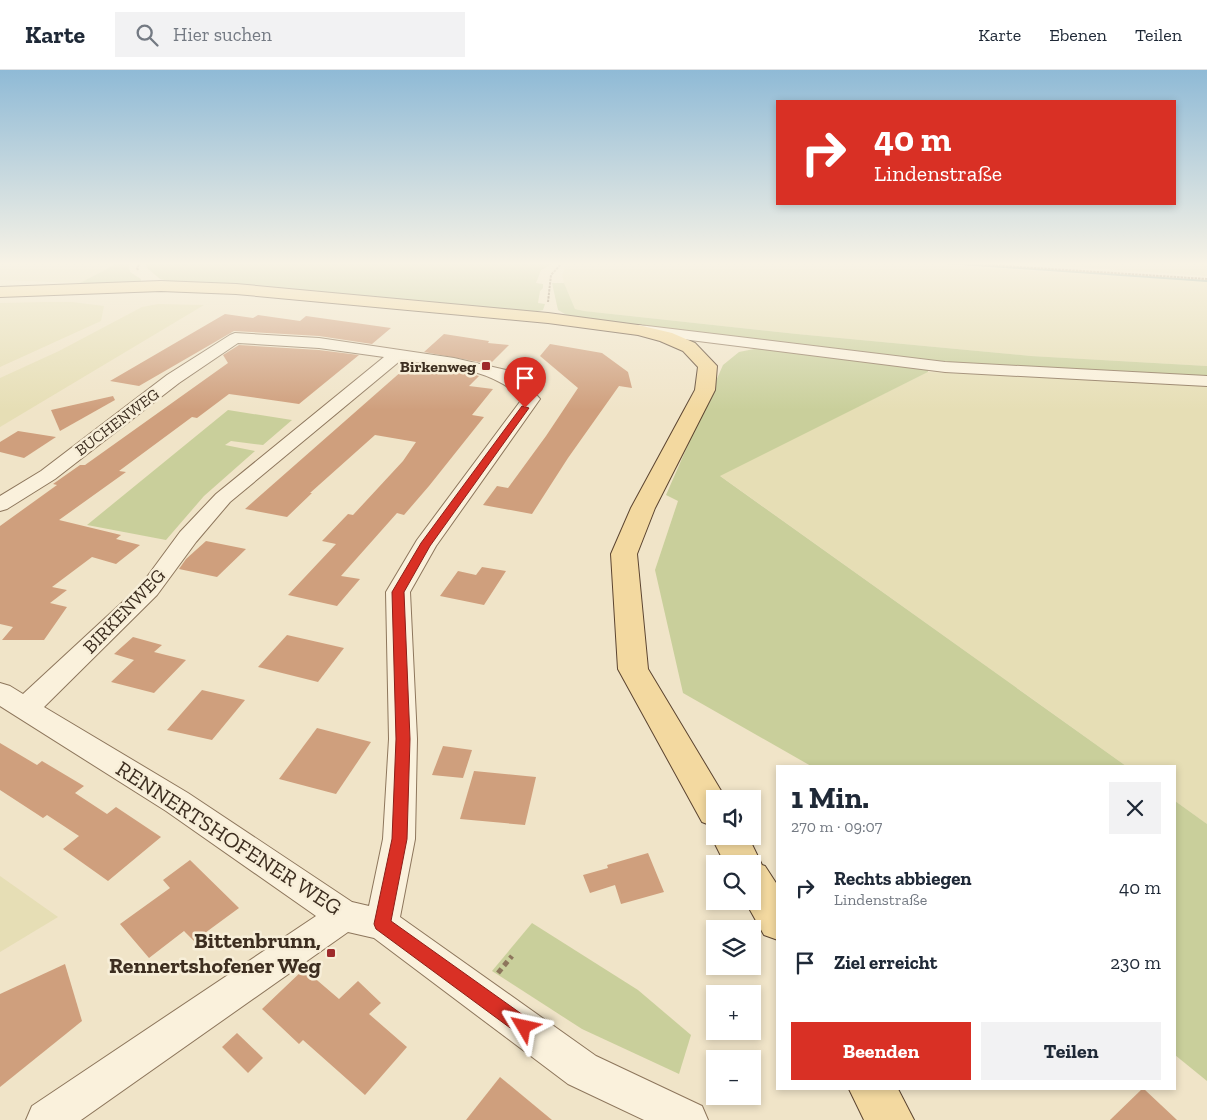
<!DOCTYPE html>
<html lang="de">
<meta charset="utf-8">
<style>
:root{--surface:#fff;--page:#f2f2f3;--text:#1f2937;--muted:#747a83;--line:#e0e1e3;--accent:#d93025}
body{margin:0;font-family:"Zilla Slab",serif;background:var(--page);color:var(--text);height:100vh;display:flex;flex-direction:column;font-size:19px;white-space:nowrap}
*{box-sizing:border-box;margin:0}
p{font-size:16px;color:var(--muted)}
.icon{flex:none;width:28px;height:28px;fill:none;stroke:currentColor;stroke-width:2;stroke-linecap:round;stroke-linejoin:round}
.map{position:relative;flex:1;overflow:hidden}
.panel{position:absolute;left:776px;top:695px;width:400px;height:325px;display:flex;flex-direction:column;background:var(--surface);border-radius:0px;box-shadow:0 2px 8px #0003}
.panel>*{flex:none}
.guide{position:absolute;left:776px;top:30px;width:400px;height:105px;border-radius:0px;box-shadow:0 2px 8px #0003;background:#d93025;color:#fff;overflow:hidden}
.controls{position:absolute;left:706px;top:720px;display:grid;gap:10px}
.controls a{display:grid;place-items:center;width:55px;height:55px;border-radius:0px;background:var(--surface);box-shadow:0 2px 8px #0003;font-size:25px}
.pin{position:absolute;display:grid;place-items:center;width:42px;height:42px;color:#fff;margin:-51px -21px;border-radius:50% 50% 50% 0;rotate:-45deg;box-shadow:0 0 5px #0007}
.pin .icon{rotate:45deg}
.me{position:absolute;width:55px;margin:-28px;rotate:306deg;stroke-linejoin:round;filter:drop-shadow(0 0 4px #0008)}
.turn{display:flex;align-items:center;gap:18px;height:105px;padding:0 15px;font-size:22px}
.turn .icon{width:65px;height:65px;stroke-width:2.5}
.turn b{display:block;font-size:35px;line-height:42px}
.round{display:grid;place-items:center;flex:none;width:52px;height:52px;border-radius:0px;background:var(--page)}
.overview{display:flex;align-items:center;justify-content:space-between;height:85px;padding:0 15px}
h1{font-size:30px;font-weight:700;line-height:38px}
.button{display:flex;gap:10px;margin-top:auto;padding:10px 15px}
.button a{flex:1;height:58px;border-radius:0px;background:var(--accent);color:#fff;font-size:20px;font-weight:700;line-height:58px;text-align:center}
.button a+a{background:var(--page);color:var(--text)}
ul{padding:0;list-style:none}
li{display:flex;align-items:center;gap:15px;height:75px;padding:0 15px}
li div{flex:1}
li b{display:block;font-size:19px}
li em{font-style:normal}
header{display:flex;align-items:center;gap:30px;box-sizing:border-box;height:70px;padding:0 25px;background:var(--surface);border-bottom:1px solid var(--line)}
header strong{font-size:24px}
nav{display:flex;gap:28px;margin-inline-start:auto;font-size:18px}
.search{width:350px;height:45px;background:var(--page);display:flex;align-items:center;gap:12px;box-sizing:border-box;padding:0 18px;border-radius:0px;color:var(--muted);font-size:19px}
.map>svg:first-child{display:block}
</style>
<header>
<strong>Karte</strong>
<div class="search"><svg class="icon" aria-label="search" viewBox="0 0 24 24"><circle cx="10" cy="10" r="6"/><path d="M15 15l6 6"/></svg>Hier suchen</div>
<nav><a>Karte</a><a>Ebenen</a><a>Teilen</a></nav>
</header>
<div class="map">
<svg width="1207" height="1050" viewBox="0 0 1207 1050">
<rect width="100%" height="100%" fill="#f0e4c8"/>
<g fill="#e6deb5">
<polygon points="0,193 118,193 80,213 0,210"/>
<polygon points="569,193 914,193 1207,212 1207,296 1031,286 797,264 584,241 575,239 564,213 562,205 566,195"/>
<polygon points="1021,193 1207,193 1207,206"/>
<polygon points="46,232 72,232 104,236 101,251 0,297 0,233"/>
<polygon points="158,234 204,235 0,357 0,308 59,281 142,237"/>
<polygon points="928,302 1207,315 1207,754 1175,731 1175,696 1126,696 719,405"/>
<polygon points="0,806 58,847 0,882"/>
</g>
<g fill="#c9cf9b">
<polygon points="118,193 132,193 129,195 130,202 141,209 141,213 92,216 80,213"/>
<polygon points="146,193 554,193 541,200 536,213 543,214 543,218 540,221 538,233 545,234 543,240 534,242 186,215 160,209 147,198"/>
<polygon points="552,213 564,213 575,239 584,241 797,264 1031,286 1207,296 1207,308 932,292 570,247 558,240"/>
<polygon points="764,277 928,298 928,302 720,406 1126,696 811,696 683,623 655,500 678,431 666,425 723,295 739,282"/>
<polygon points="228,340 292,350 263,375 231,371 225,375 255,381 204,426 166,470 87,455"/>
<polygon points="1175,731 1207,754 1207,1011 1175,985"/>
<polygon points="532,853 638,920 691,965 679,1004 582,959 492,901"/>
</g>
<g fill="none" stroke-linecap="round" stroke-linejoin="round">
<polygon fill="#6f938a" fill-rule="evenodd" points="933,193 955,193 1207,210 1207,212"/>
</g>
<g fill="#cf9f7d">
<polygon points="225,244 253,248 258,245 300,251 306,246 391,258 372,274 319,266 234,261 139,316 110,311"/>
<polygon points="444,264 489,271 488,273 509,275 490,294 424,282"/>
<polygon points="550,274 602,283 628,302 632,318 619,316 568,388 532,444 483,435 497,416 508,418 546,366 578,318 540,286"/>
<polygon points="239,275 319,280 359,285 299,334 229,324 197,348 192,347 119,401 126,402 59,450 121,465 116,469 140,475 116,494 92,487 52,517 67,520 50,533 67,537 44,570 2,570 13,557 0,554 0,456 57,415 53,414 80,395 85,395 228,293 223,285"/>
<polygon points="411,293 449,298 479,306 469,316 493,319 472,345 484,347 429,416 404,445 397,443 341,506 360,509 337,536 288,525 336,474 322,471 348,444 353,445 403,391 416,372 375,365 310,423 312,423 287,447 245,439"/>
<polygon points="113,326 115,330 60,361 51,340"/>
<polygon points="18,361 56,367 24,388 0,382 0,372"/>
<polygon points="206,471 246,479 217,507 179,499 186,489"/>
<polygon points="482,497 506,501 484,535 440,526 458,501 476,505"/>
<polygon points="287,565 344,578 318,612 258,597"/>
<polygon points="133,567 162,575 154,582 186,590 154,623 111,612 134,590 114,584"/>
<polygon points="202,620 245,630 212,670 167,660"/>
<polygon points="317,658 371,672 336,724 279,709"/>
<polygon points="0,673 37,695 42,691 84,716 75,723 107,744 116,737 161,767 108,811 63,779 79,766 47,745 43,748 0,720"/>
<polygon points="443,676 472,680 463,708 432,705"/>
<polygon points="474,701 536,707 525,755 460,749"/>
<polygon points="648,783 664,822 621,834 615,815 590,823 583,805 608,798 607,795"/>
<polygon points="190,790 239,838 194,871 184,861 149,888 120,854 170,818 163,810"/>
<polygon points="65,894 82,951 0,1017 0,924"/>
<polygon points="304,899 339,929 358,911 381,933 369,944 407,977 365,1025 303,970 299,974 262,939"/>
<polygon points="237,963 263,988 248,1003 222,977"/>
<polygon points="500,1007 552,1050 466,1050"/>
<polygon points="1142,1019 1144,1019 1177,1050 1110,1050"/>
</g>
<g fill="none" stroke-linecap="round" stroke-linejoin="round">
<defs>
<g id="minor">
<polygon points="639,255 945,292 1207,306 1207,316 945,302 634,263 631,260 634,257"/>
<path d="M 235,263 L 319,268 L 454,288 L 506,300 L 526,313 L 540,329 L 436,476 L 410,522 L 417,669 L 415,769 L 400,847 L 596,986 L 702,1036 L 708,1050 L 644,1050 L 568,1014 L 374,868 L 348,862 L 81,1050 L 26,1050 L 32,1036 L 316,846 L 166,741 L 0,636 L 0,613 L 10,616 L 23,624 L 141,515 L 180,462 L 216,424 L 384,287 L 319,278 L 238,273 L 179,313 L 55,409 L 7,439 L 0,441 L 0,426 L 41,401 L 167,305 L 230,265 ZM 401,290 C 442,296 492,297 522,329 L 417,470 L 386,522 L 389,669 L 383,769 L 369,836 L 352,832 L 188,723 L 44,637 L 157,525 L 196,472 L 230,432 Z"/>
</g>
<g id="major">
<polygon points="161,211 236,214 548,243 638,255 672,263 695,273 717,296 715,320 655,438 637,484 648,599 726,729 715,729 715,757 702,752 618,599 611,484 631,438 695,320 698,297 683,281 660,271 638,265 548,253 236,224 161,221 0,227 0,217"/>
<polygon points="715,757 715,766 748,766 762,795 765,796 778,816 778,870 764,865 745,831 752,831 752,794 725,794 711,766"/>
<polygon points="849,1019 898,1019 914,1050 864,1050"/>
</g>
</defs>
<use href="#minor" stroke="#8d765c" stroke-width="2"/>
<use href="#major" stroke="#5b4430" stroke-width="2"/>
<g stroke="#8d765c" stroke-width="2" stroke-dasharray="2.5 1" stroke-linecap="butt">
<polyline points="957,193 1207,209"/>
<polyline points="138,200 137,198 140,193"/>
<polyline points="548,232 551,205 562,193"/>
</g>
<polyline stroke="#8d765c" stroke-width="5" stroke-dasharray="5.5 4" stroke-linecap="butt" points="498,903 512,886"/>
<use href="#minor" fill="#faf1dc" fill-rule="evenodd"/>
<use href="#major" fill="#f3d9a0" fill-rule="evenodd"/>
</g>
<linearGradient id="sky" x2="0" y2="1"><stop stop-color="#8fbad6"/><stop offset="0.57" stop-color="#f8f3e6"/><stop offset="1" stop-color="#f8f3e6" stop-opacity="0"/></linearGradient>
<rect width="1207" height="340" fill="url(#sky)"/>
<polygon fill="#d93025" stroke="#8d1f18" points="522,336 529,338 430,476 404,522 410,669 407,769 391,851 530,950 533,957 530,963 524,966 517,963 376,859 374,854 392,769 396,669 392,522 421,473"/>
<g fill="#9e2a2b" stroke="#f7eed8" stroke-width="2">
<rect x="481" y="291" width="10" height="10" rx="2.5"/>
<rect x="326" y="878" width="10" height="10" rx="2.5"/>
</g>
<g text-anchor="middle" dominant-baseline="central" stroke-width="5" stroke-linejoin="round" paint-order="stroke">
<g font-size="16" font-weight="bold" fill="#3d2e20" stroke="#f7eed8" text-anchor="end">
<text x="476" y="296">Birkenweg</text>
</g>
<g font-size="16" fill="#3d2e20" stroke="#f7eed8">
<text transform="translate(117 352) rotate(-37)">BUCHENWEG</text>
</g>
<g font-size="19" fill="#3d2e20" stroke="#f7eed8">
<text transform="translate(124 541) rotate(-46)">BIRKENWEG</text>
</g>
<g font-size="22" fill="#3d2e20" stroke="#f7eed8">
<text transform="translate(229 768) rotate(33)">RENNERTSHOFENER WEG</text>
</g>
<g font-size="22" font-weight="bold" fill="#3d2e20" stroke="#f7eed8" text-anchor="end">
<text x="321" y="870">Bittenbrunn,<tspan x="321" dy="25">Rennertshofener Weg</tspan></text>
</g>
</g>
</svg>
<div class="controls">
<a><svg class="icon" aria-label="sound" viewBox="0 0 24 24"><path d="M4 9h4l5-4v14l-5-4H4zM17 9q2 3 0 6"/></svg></a>
<a><svg class="icon" aria-label="search" viewBox="0 0 24 24"><circle cx="10" cy="10" r="6"/><path d="M15 15l6 6"/></svg></a>
<a><svg class="icon" aria-label="layers" viewBox="0 0 24 24"><path d="M12 4l9 5-9 5-9-5zM3 14l9 5 9-5"/></svg></a>
<a>+</a>
<a>−</a>
</div>
<div class="pin" style="left:525px;top:338px;background:#d93025"><svg class="icon" aria-label="arrive" viewBox="0 0 24 24"><path d="M6 21V4h12l-3 4 3 4H6"/></svg></div>
<svg class="me" style="left:524px;top:957px" viewBox="-20 -20 40 40"><path d="M0-17L14 15 0 8-14 15z" fill="#d93025" stroke="#fff" stroke-width="4"/></svg>
<div class="guide">
<div class="turn"><svg class="icon" aria-label="right" viewBox="0 0 24 24"><path d="M7 20v-9h11M14 6l5 5-5 5"/></svg><div><b>40 m</b>Lindenstraße</div></div>
</div>
<section class="panel">
<div class="overview"><div><h1>1 Min.</h1><p>270 m · 09:07</p></div><a class="round"><svg class="icon" aria-label="close" viewBox="0 0 24 24"><path d="M6 6l12 12M18 6L6 18"/></svg></a></div>
<ul>
<li><svg class="icon" aria-label="right" viewBox="0 0 24 24"><path d="M7 20v-9h11M14 6l5 5-5 5"/></svg><div><b>Rechts abbiegen</b><p>Lindenstraße</p></div><em>40 m</em></li>
<li><svg class="icon" aria-label="arrive" viewBox="0 0 24 24"><path d="M6 21V4h12l-3 4 3 4H6"/></svg><div><b>Ziel erreicht</b></div><em>230 m</em></li>
</ul>
<div class="button"><a>Beenden</a><a>Teilen</a></div>
</section>
</div>
